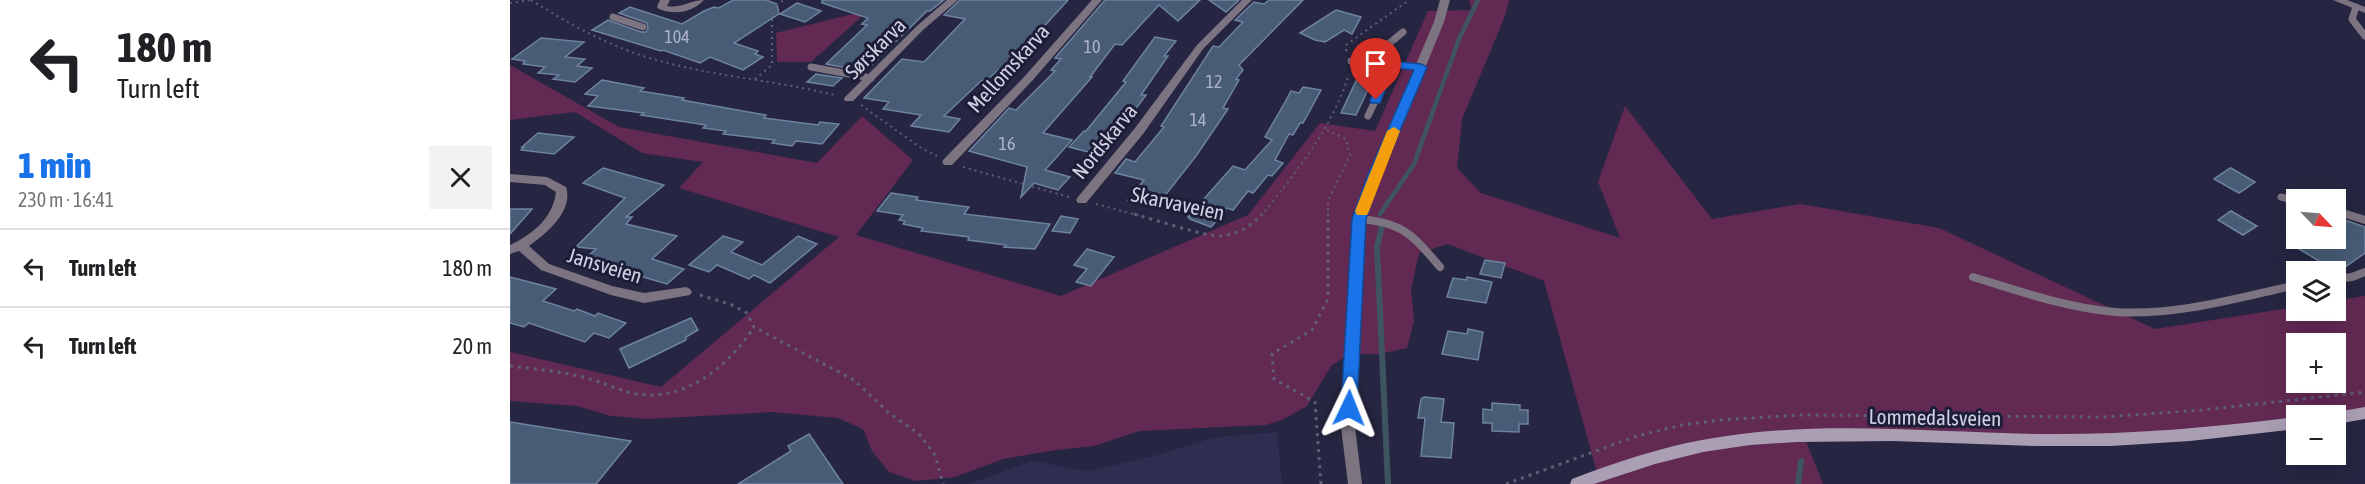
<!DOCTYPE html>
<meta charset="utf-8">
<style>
:root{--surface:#fff;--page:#f2f2f2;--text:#202124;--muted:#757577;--line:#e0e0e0;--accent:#1a73e8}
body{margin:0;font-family:"Asap Condensed",sans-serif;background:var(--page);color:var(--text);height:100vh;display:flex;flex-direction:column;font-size:22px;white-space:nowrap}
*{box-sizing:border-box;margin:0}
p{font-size:20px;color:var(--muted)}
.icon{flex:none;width:33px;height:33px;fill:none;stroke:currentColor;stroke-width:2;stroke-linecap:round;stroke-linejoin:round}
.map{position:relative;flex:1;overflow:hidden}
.details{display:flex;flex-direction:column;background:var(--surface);width:510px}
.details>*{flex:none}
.banner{background:#fff;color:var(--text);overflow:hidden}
.needle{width:39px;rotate:115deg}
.fabs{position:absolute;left:1776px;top:189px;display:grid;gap:12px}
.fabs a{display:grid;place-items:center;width:60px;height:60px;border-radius:0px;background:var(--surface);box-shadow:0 6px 24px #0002;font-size:30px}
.pin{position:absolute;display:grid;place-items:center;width:51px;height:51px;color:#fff;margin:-62px -26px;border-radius:50% 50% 50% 0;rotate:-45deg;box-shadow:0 0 6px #0007}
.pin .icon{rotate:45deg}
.me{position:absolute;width:66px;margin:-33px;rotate:2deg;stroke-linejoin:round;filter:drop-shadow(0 0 4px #0008)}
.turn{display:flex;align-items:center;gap:21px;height:126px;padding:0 18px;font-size:27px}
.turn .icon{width:78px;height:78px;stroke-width:2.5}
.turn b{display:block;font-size:42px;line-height:51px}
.round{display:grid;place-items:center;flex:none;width:63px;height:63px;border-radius:0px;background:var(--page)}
.headline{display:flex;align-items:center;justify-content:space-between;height:102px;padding:0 18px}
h1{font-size:36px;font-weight:800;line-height:45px;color:var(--accent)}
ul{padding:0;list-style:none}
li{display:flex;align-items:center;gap:18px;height:78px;padding:0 18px;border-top:2px solid var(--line)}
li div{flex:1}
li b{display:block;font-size:22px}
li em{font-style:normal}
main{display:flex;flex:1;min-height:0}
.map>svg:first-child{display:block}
</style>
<main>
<section class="details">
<div class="banner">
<div class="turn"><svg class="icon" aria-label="left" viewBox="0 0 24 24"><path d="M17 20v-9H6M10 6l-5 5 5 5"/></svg><div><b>180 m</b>Turn left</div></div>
</div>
<div class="headline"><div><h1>1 min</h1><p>230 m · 16:41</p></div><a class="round"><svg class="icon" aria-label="close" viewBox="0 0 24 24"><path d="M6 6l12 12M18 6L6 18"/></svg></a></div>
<ul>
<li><svg class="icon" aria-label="left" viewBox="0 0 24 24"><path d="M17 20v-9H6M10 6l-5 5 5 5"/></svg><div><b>Turn left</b></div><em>180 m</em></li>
<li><svg class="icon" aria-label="left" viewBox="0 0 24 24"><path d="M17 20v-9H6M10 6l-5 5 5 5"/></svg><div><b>Turn left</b></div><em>20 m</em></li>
</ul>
</section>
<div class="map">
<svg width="1855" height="484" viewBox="0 0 1855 484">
<rect width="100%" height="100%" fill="#272642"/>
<polygon fill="#2f2e50" points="767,432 772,484 459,484 522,461 579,471 644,456 706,437"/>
<g fill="#622952" fill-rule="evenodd">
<path d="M 959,0 L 999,0 L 995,16 L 952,119 L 947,168 L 971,193 L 1110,238 L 1088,182 L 1115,106 L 1202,219 L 1290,204 L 1429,228 L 1645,329 L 1786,307 L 1786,310 L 1826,310 L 1826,300 L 1855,296 L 1855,413 L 1826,417 L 1826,416 L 1786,416 L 1786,422 L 1632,438 L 1294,436 L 1313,484 L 1067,484 L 1088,476 L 1034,281 L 938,244 L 909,253 L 901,290 L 904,321 L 897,348 L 869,354 L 839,354 L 821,366 L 797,406 L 772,420 L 755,425 L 629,431 L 584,446 L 546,450 L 493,459 L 445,477 L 406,481 L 379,472 L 362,451 L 353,429 L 328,418 L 262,412 L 138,419 L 101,416 L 67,406 L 0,401 L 0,352 L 151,387 L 329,237 L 169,188 L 193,162 L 132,153 L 65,112 L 0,120 L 0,65 L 109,127 L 307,163 L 352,116 L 403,160 L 346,235 L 551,296 L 738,215 L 810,123 L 865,131 L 918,11 L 962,10 ZM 1786,344 L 1826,344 L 1826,382 L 1786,382 Z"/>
<polygon points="359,10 301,62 267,62 266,33"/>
</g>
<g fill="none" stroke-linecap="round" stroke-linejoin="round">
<polyline stroke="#3f5461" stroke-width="4.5" points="870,214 904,164 949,39 968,0"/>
<g stroke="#3f5461" stroke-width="6">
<polyline points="872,226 867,247 878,484"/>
<polyline points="1288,484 1291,461"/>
</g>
</g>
<g fill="#485c76" stroke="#6d839f" stroke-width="1.5">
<polygon points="223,0 256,0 267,4 269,14 224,43 248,51 245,54 253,57 233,70 200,57 190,63 153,50 151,51 82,30 98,20 131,32 136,32 138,28 137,23 109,13 120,7 172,24 194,11 204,7 209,8"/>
<polygon points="312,0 434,0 420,11 417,11 362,65 348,63 342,69 316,64 357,25 352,24 358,18 312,3"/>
<polygon points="450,0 558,0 518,44 522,45 496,70 489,69 476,81 472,80 434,116 450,119 439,132 401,126 411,115 373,109 379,102 354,98 392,59 414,62 455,19 434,15"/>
<polygon points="595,0 690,0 668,21 649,5 612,45 605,44 580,77 582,77 533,133 562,140 535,170 560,177 548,190 524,183 511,197 517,167 459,151 499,108 506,110 545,71 541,70 551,59 545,58"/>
<polygon points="699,0 729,0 716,12"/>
<polygon points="759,0 793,0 729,65 733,70 726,79 729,80 713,108 718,109 686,156 646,207 618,200 634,180 605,173 616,159 625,162 654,127 651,126 703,46 709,47 733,22 725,20 744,2 754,4"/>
<polygon points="287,3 311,11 295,22 270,14"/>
<polygon points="826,10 851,17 842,34 834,30 815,42 805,40 790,33"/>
<polygon points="645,37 666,41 654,56 658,56 631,95 636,95 609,131 611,131 590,155 559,147 574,131 576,131 616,82 613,81"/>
<polygon points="31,38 74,42 55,57 75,59 67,66 82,68 65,82 43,79 49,75 28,73 35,67 13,64 15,61 2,59"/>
<polygon points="306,74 332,78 323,86 297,82"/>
<polygon points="92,80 134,88 130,91 174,98 172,100 256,115 254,118 308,125 310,122 329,124 312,144 286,141 282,146 262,143 265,140 213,134 216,131 193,128 196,125 131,115 134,113 78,106 88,96 75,94"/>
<polygon points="846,81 861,83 846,115 831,113"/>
<polygon points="793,87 811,90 793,123 790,123 783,135 779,134 765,160 773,163 762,176 758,175 743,193 738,191 723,210 717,208 701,227 680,219 678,217 723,166 735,170 762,140 755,137 774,104 781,91 789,93"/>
<polygon points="28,133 64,137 44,154 11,150 14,147 12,147"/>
<polygon points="93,168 154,185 116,217 122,217 116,224 167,236 142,259 174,269 157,284 133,277 67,266 86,249 66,247 115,198 73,183"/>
<polygon points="1720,168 1721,168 1745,182 1729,193 1704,179"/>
<polygon points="381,193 408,197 406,200 459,207 454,214 540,224 525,249 494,247 496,245 458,240 459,237 411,231 413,228 393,224 395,221 389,220 393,215 367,211"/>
<polygon points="0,209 22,209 0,234"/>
<polygon points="1721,211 1747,226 1733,235 1708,220"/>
<polygon points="551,216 568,219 560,233 542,231"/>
<polygon points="1829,218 1855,227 1855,253 1828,272 1787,248 1800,238 1826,238 1826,220"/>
<polygon points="213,236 233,242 221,252 252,265 288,236 307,244 260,283 244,275 239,279 207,265 199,272 179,265"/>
<polygon points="577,249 604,257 581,286 566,282 577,269 564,265"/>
<polygon points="975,260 995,263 991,278 970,274"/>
<polygon points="0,277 46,289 33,301 64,311 67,309 85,316 88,313 116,323 99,338 84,333 75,342 19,323 14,327 0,323"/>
<polygon points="957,277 982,282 976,303 937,297 943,278 956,280"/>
<polygon points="181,318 188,330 176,337 176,340 119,368 110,349"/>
<polygon points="958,329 973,332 968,360 932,354 938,331 957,334"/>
<polygon points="914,397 934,399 931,422 944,423 941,458 911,456 915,418 908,418 911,399"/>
<polygon points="982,403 1010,405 1010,410 1018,410 1018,424 1009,424 1009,432 982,431 982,423 973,423 973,409 982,410"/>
<polygon points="0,422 121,441 86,484 0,484"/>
<polygon points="299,434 333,484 228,484 281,451 278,446"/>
</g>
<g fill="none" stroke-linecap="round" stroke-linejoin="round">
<g stroke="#5f5e77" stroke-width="2" stroke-dasharray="2 4" stroke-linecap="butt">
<path d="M 21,0 C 62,26 106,50 154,62 C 210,77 268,81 325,95"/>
<polyline points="0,3 21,0"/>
<polyline points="836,51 836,45 899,0"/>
<polyline points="245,79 262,65 262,8 274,0"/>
<polyline points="351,105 411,148 427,156"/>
<polyline points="817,130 836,139 840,155 818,201 818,216"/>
<polyline points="453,167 559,197"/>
<polyline points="586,204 630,216"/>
<path d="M 751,216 C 787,171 822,129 839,74"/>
</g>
<g stroke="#5f5e77" stroke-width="3" stroke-dasharray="3 5" stroke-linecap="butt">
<path d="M 624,214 C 643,219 696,237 712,236 C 728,234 742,226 752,214"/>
<polyline points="190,295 222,305 237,313 244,327 344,380 379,413 409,434 425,455 433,484"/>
<path d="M 0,366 C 24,369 49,371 73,377 C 90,381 105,389 122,393 C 173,404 218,367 244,327"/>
<polyline points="811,484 805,402 764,379 762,354 802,330 818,299 818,214"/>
<polyline points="996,484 1127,436 1172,425 1211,420 1289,415 1593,417 1692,410 1855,392"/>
</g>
<g stroke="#7c7481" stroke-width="7">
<polyline points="1846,7 1842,19 1855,36"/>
<polyline points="103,17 133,27"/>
<polyline points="841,61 911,67"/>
<polyline points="301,67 361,78"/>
<polyline points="858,116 873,84 869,64 872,54 876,46 893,32"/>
<polyline points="1771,197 1786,201"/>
<polyline points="1826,211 1841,216"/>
</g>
<g stroke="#7c7481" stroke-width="8">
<polyline points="1836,214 1855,220"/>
<path d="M 849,219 C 892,222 903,235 930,267"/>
<path d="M 1463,277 C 1509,291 1557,308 1605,312 C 1667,316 1727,298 1786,285"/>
<polyline points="1826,279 1842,277 1855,272"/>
</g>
<g fill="#7c7481" fill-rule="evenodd">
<path d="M 150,0 L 160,0 L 157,6 C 171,9 180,0 194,0 C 181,13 165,15 149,9 L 147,7 Z"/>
<polygon points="437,0 448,0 414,29 343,101 335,101 334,99 335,97 408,25"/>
<polygon points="582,0 592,0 522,81 442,165 434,165 432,162 434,159 514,77"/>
<polygon points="732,0 742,0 693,49 633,134 576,203 568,203 566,200 568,197 625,128 687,45"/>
<polygon points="930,0 940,0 934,22 871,175 855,219 845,427 852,484 838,484 831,427 843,219 859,175 924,22"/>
<polygon points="1823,0 1837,0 1855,7 1855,13"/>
<path d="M 0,174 L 37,177 L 56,187 C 64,211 36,234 19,246 L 39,264 L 102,286 L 134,293 L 176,287 L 180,289 L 182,292 L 180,295 L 134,303 L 101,295 L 31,270 L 9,251 L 0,254 L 0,245 C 23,234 43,218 46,192 L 35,185 L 0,182 Z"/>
</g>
<g fill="#aa9eb3" fill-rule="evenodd">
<polygon points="1855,407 1855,419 1826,424 1826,416 1820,416 1826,412"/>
<path d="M 1786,417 L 1786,429 L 1680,441 L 1601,446 L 1527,446 L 1383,441 L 1287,442 L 1240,445 L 1193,452 L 1145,464 L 1084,484 L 1060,484 L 1062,479 C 1104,463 1148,448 1192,440 C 1303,419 1416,432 1528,434 C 1615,435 1700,428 1786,417 Z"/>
</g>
</g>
<polygon fill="#1a73e8" stroke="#114b97" stroke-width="1.5" points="869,60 911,64 917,67 871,175 856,219 847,408 844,413 839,415 833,413 831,408 842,219 858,175 904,70 876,67 878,84 870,103 861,103 860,100 867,84 864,63"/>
<polygon fill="#f59e0b" points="884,127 890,131 859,211 857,215 847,215 845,211 877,131"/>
<g text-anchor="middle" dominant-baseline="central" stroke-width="6" stroke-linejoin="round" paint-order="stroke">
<g font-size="18" fill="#aeb4c8">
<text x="167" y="36">104</text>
<text x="582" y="46">10</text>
<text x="704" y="81">12</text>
<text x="688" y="119">14</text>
<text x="497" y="143">16</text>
</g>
<g font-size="21" fill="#d0d1e3" stroke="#1d1d37">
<text transform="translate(365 48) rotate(-45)">Sørskarva</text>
<text transform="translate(498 68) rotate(-48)">Mellomskarva</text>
<text transform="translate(594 141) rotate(-51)">Nordskarva</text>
<text transform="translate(668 203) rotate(12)">Skarvaveien</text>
<text transform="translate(95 265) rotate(17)">Jansveien</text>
<text transform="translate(1425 417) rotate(1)">Lommedalsveien</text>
</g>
</g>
</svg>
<div class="fabs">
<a><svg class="needle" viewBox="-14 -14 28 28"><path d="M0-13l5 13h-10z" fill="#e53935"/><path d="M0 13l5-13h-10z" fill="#757577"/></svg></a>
<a><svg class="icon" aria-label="layers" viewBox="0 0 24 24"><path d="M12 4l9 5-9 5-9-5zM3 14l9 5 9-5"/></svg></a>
<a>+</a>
<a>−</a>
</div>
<div class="pin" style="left:866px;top:100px;background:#d93025"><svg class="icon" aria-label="arrive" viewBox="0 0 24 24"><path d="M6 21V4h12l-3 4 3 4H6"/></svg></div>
<svg class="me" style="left:839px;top:408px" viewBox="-20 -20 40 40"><path d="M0-17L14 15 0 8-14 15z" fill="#1a73e8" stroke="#fff" stroke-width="4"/></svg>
</div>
</main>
